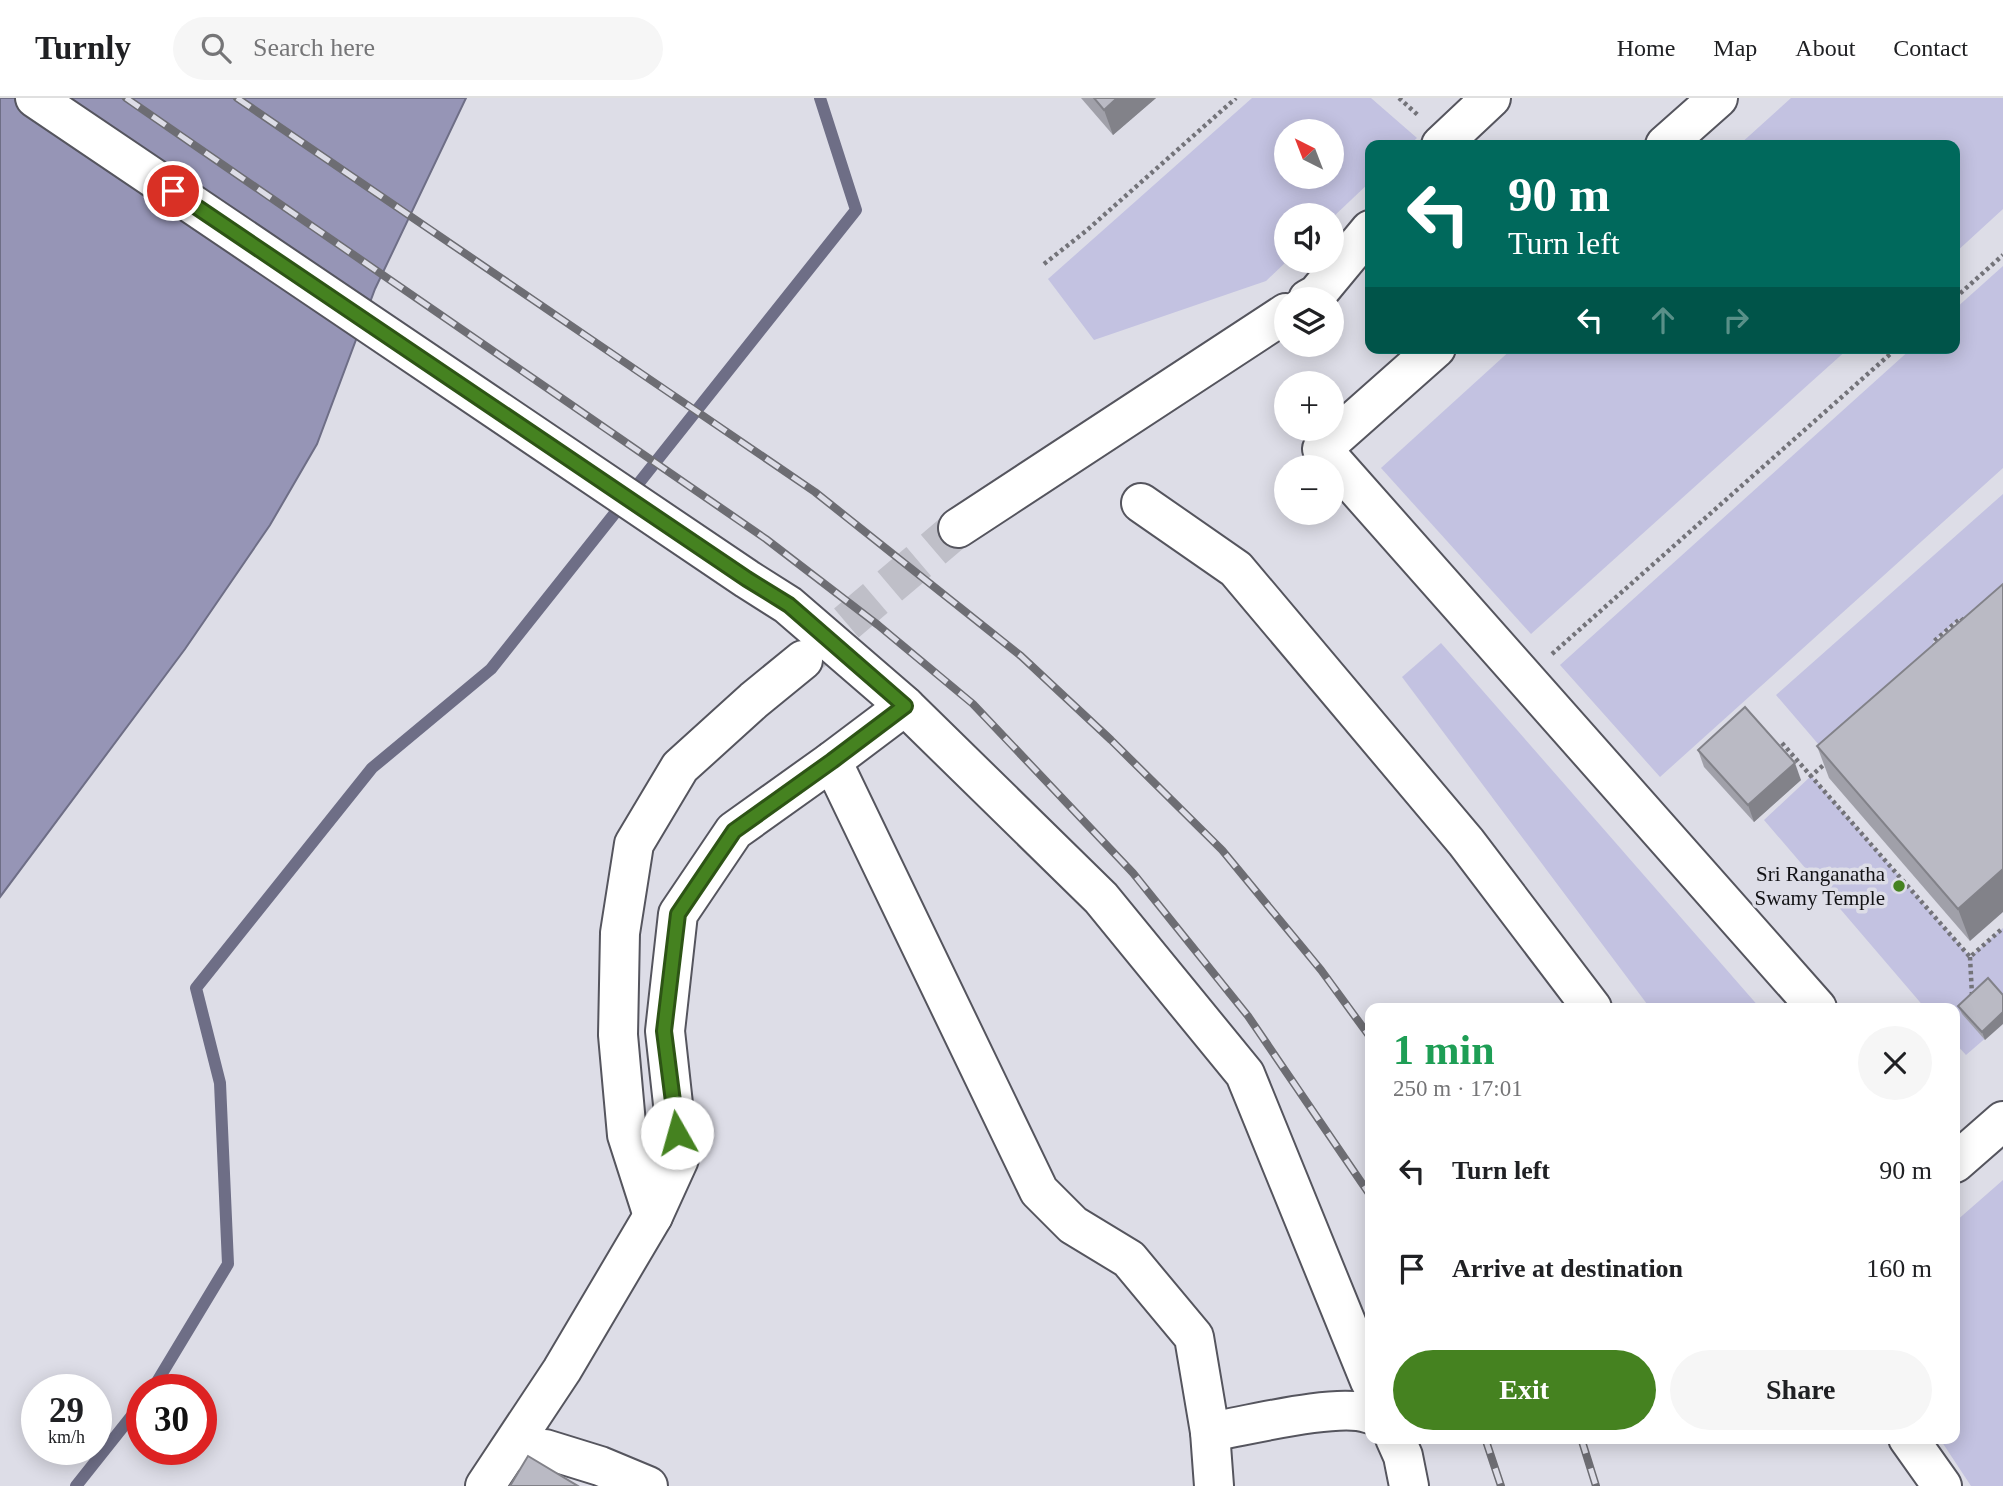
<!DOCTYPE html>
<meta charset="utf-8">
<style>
:root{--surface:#fff;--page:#f6f6f6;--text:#202124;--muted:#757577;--line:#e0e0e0;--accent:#458220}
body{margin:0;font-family:"Times New Roman",serif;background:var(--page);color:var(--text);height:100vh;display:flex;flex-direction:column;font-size:26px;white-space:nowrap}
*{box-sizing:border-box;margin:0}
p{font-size:23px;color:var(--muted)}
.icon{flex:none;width:38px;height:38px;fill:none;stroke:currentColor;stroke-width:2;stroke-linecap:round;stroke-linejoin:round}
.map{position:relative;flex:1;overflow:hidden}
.details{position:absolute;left:1365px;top:905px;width:595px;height:441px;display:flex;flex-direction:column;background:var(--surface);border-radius:14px;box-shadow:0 4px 18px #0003}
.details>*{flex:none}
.top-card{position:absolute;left:1365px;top:42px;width:595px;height:214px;border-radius:14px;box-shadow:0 4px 18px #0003;background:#00695c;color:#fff;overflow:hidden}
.needle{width:46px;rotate:318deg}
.fabs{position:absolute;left:1274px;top:21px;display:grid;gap:14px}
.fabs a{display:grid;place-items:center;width:70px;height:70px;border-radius:50%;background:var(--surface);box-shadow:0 4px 18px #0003;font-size:35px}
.speed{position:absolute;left:21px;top:1276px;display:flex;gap:14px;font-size:35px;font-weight:700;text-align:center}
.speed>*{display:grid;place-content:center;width:91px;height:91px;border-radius:50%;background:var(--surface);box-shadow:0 4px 18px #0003;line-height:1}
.speed small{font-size:18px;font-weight:400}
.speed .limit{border:10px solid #d22;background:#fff;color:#111}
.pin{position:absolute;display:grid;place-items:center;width:60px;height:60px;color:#fff;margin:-30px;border:4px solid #fff;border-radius:50%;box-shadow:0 2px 7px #0007}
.me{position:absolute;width:77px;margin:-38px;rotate:353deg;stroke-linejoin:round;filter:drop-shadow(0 0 5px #0008)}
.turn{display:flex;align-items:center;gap:24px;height:147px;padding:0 28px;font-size:32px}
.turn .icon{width:91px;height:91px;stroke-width:2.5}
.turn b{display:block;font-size:49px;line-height:60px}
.lanes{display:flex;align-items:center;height:66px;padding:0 28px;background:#0003;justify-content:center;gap:35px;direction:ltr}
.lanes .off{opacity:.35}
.round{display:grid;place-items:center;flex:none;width:74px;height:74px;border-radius:37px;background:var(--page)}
.headline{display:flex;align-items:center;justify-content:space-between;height:119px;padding:0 28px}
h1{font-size:42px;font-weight:600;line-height:52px;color:#1e9e55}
.cta{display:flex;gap:14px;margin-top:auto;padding:14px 28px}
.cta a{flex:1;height:80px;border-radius:42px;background:var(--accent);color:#fff;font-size:28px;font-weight:600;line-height:80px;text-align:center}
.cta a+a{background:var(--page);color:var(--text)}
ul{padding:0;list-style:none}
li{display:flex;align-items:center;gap:21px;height:98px;padding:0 28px}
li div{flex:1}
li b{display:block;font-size:26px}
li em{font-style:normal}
header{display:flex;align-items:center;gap:42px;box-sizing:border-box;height:98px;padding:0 35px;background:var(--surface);border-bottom:2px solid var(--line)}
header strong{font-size:33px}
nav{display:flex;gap:38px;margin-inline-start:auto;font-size:24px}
.search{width:490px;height:63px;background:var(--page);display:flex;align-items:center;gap:18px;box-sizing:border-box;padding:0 24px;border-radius:38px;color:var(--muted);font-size:26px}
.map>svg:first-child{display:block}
</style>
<header>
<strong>Turnly</strong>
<div class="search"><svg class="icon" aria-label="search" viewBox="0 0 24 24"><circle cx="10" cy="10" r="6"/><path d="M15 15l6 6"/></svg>Search here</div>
<nav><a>Home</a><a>Map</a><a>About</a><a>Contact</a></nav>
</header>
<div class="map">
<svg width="2003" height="1388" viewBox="0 0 2003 1388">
<rect width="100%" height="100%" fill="#dddde7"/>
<g fill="#c3c2e1" fill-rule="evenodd">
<path d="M 1252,0 L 1371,0 L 1417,40 L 1409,47 L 1370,47 L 1370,84 L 1332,120 L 1332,117 L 1286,117 L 1287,163 L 1266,183 L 1094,242 L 1048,181 ZM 1332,33 L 1332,79 L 1286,79 L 1286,33 Z"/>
<polygon points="1791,0 2003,0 2003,111 1955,155 1955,47 1739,47"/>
<polygon points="2003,168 2003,370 1660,679 1560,567 1912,250 1955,250 1955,211"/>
<polygon points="1513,250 1849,250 1531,536 1381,370"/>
<polygon points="2003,396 2003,511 1975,535 1960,520 1933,544 1947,560 1831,661 1776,597"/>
<polygon points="1441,545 1760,910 1650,910 1402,579"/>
<polygon points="1811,678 1970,859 2003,830 2003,925 1966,957 1955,945 1955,910 1925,910 1764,722"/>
<polygon points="2003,1082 2003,1388 1971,1388 1940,1341 1955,1340 1955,1124"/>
</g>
<polygon fill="#9695b6" stroke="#6e6e86" stroke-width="2" points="0,0 466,0 375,191 317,346 270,427 185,551 0,799"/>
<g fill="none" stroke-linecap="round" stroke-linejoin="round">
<g stroke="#6e6e86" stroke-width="12">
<polyline points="152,1292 228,1166 220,985 196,890 372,670 491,571 856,112 820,0"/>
<polyline points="76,1388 142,1305"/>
</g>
<polyline stroke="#bfbfc8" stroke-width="38" stroke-dasharray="38 19" stroke-linecap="butt" points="803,562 958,430"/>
<defs>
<g id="minor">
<polyline points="35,0 747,481 788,507 905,608 1101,800 1245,976 1370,1283"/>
<polyline points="1441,47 1491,0"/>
<polyline points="1665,47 1718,0"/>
<polyline points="1308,201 1317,196 1370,132"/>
<polyline points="1436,250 1322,351 1817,910"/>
<polyline points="1141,405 1236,471 1466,744 1592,910"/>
<polyline points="958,430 1286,215"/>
<polyline points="832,663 1039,1093 1073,1127 1129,1161 1194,1239 1210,1334 1214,1388"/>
<polyline points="1955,1065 2003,1023"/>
<polyline points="653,1118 627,1037 618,937 620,835 634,746 680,669 754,602 803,562"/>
<path d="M 1210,1334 C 1246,1328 1339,1304 1370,1316"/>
<polyline points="1395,1340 1403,1358 1409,1388"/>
<polyline points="1908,1340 1942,1388"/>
<polyline points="509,1353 545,1351 600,1368 648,1388"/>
<polyline points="485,1388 562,1272 653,1118 679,1061 665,933 678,816 734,733 832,663 905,608"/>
</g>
</defs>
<use href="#minor" stroke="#55555e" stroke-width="42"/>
<g stroke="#737379" stroke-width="4.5" stroke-dasharray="3.5 3.5" stroke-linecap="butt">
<polyline points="1399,0 1419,18"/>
<polyline points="1044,166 1086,133 1236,0"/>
<polyline points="1955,200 2003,157"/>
<polyline points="1936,548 1933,544 1961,520 1964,524"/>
<polyline points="1552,556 1897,250"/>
<polyline points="1782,645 1811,678"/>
<polyline points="1828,663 1811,678 1970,859 2003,830"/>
<polyline points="1970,859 1972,897"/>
</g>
<use href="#minor" stroke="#fff" stroke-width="38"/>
<defs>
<g id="rail">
<polyline points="126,0 766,441 878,527 973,606 1133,775 1248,918 1370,1097"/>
<polyline points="237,0 815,394 1021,558 1111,642 1222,752 1321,872 1370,939"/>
<polyline points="1485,1340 1501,1388"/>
<polyline points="1581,1340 1596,1388"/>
</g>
</defs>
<use href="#rail" stroke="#6d6d73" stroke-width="8"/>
<use href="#rail" stroke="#dddde7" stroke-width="5" stroke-dasharray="16" stroke-linecap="butt"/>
</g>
<g fill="#a0a0a9">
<polygon points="1081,0 1156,0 1113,37"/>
<polygon points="2003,486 1970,843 1829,680 1817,648"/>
<polygon points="1698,652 1801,682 1754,724 1704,669"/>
<polygon points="1988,880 1985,942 1962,916 1958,908"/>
</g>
<g fill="#828289">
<polygon points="1117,0 1156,0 1113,37 1104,12"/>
<polygon points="1795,665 1801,682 1754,724 1748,707"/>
<polygon points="2003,771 2003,814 1970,843 1958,811"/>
<polygon points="2003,914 2003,926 1985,942 1982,934"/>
</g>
<g fill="#babac4" stroke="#828289" stroke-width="2">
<polygon points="1094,0 1117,0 1104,12"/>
<polygon points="2003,486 2003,771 1958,811 1817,648"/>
<polygon points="1745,609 1795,665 1748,707 1698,652"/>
<polygon points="1988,880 2003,897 2003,914 1982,934 1958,908"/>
<polygon points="528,1358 578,1388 510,1388"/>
</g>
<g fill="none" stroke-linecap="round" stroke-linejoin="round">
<defs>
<polyline id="route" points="173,93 747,481 789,507 905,608 832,663 734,733 678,816 664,933 677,1035"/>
</defs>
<use href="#route" stroke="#2d5415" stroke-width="18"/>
<use href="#route" stroke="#458220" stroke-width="12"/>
</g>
<circle fill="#458220" stroke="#dddde7" stroke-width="2.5" cx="1899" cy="788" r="7"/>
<g text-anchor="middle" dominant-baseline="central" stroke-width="7" stroke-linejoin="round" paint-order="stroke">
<g font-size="21" fill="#121215" stroke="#dddde7" text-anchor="end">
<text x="1885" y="776">Sri Ranganatha<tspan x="1885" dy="24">Swamy Temple</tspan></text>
</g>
</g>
</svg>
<div class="fabs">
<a><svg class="needle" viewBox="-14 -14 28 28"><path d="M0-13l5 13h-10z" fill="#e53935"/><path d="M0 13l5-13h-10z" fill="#757577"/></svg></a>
<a><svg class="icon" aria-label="sound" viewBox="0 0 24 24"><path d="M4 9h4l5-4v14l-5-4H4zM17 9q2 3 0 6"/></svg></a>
<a><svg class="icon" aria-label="layers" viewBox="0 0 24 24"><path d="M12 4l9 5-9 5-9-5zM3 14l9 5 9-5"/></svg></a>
<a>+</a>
<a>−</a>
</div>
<div class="speed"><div>29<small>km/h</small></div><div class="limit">30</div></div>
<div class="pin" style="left:173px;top:93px;background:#d93025"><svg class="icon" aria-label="arrive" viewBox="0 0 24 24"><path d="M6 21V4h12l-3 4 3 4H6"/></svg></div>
<svg class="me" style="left:677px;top:1035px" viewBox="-20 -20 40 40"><circle r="19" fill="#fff"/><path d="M0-13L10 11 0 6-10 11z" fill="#458220"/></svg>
<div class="top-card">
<div class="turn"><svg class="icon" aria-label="left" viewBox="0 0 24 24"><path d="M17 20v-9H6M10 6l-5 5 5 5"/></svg><div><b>90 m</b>Turn left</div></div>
<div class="lanes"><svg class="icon" aria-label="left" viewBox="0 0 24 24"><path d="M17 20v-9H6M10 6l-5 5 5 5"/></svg><svg class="icon off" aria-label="ahead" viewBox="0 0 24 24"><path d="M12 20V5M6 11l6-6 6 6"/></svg><svg class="icon off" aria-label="right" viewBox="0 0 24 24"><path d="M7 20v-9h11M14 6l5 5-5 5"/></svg></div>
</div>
<section class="details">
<div class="headline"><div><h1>1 min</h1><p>250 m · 17:01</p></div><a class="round"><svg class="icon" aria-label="close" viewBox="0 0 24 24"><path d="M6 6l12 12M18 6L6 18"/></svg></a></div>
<ul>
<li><svg class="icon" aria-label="left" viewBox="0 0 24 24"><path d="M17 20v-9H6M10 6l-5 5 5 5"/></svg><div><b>Turn left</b></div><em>90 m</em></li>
<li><svg class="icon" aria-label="arrive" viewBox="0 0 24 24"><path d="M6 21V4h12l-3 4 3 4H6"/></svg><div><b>Arrive at destination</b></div><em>160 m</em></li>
</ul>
<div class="cta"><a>Exit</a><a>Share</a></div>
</section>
</div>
